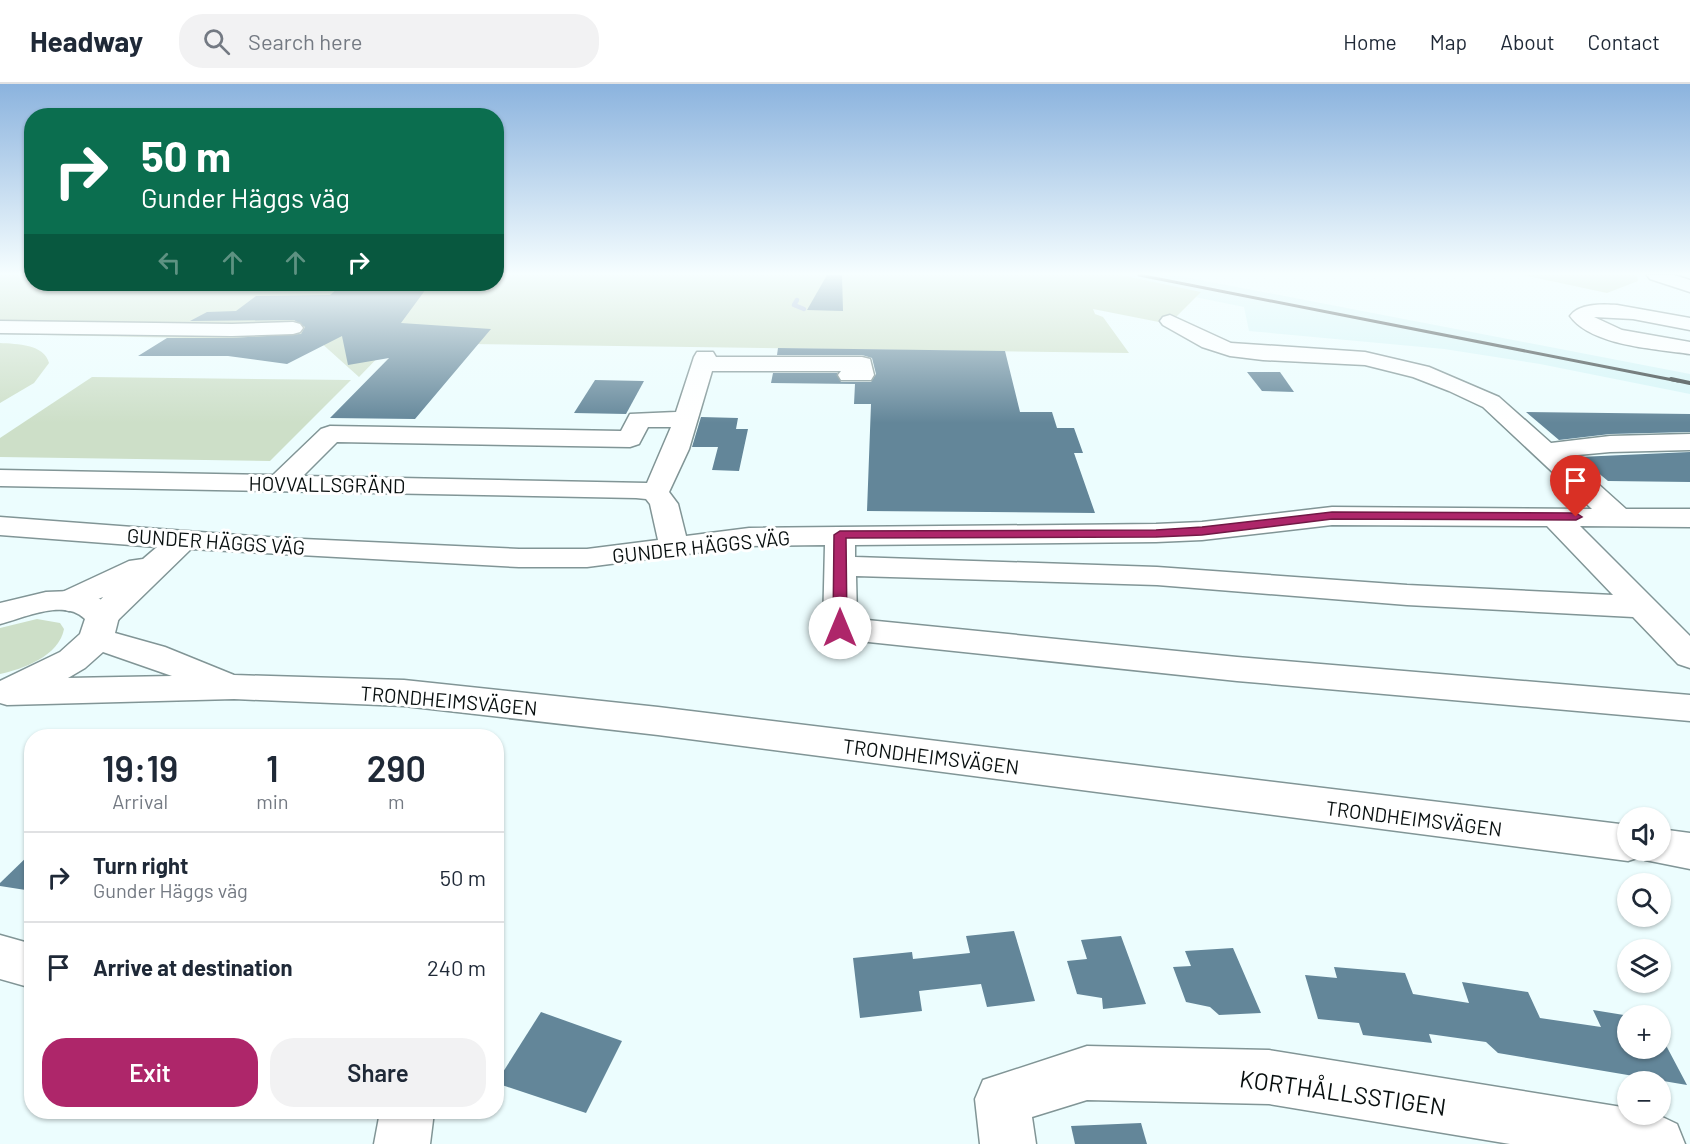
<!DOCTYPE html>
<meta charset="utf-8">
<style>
:root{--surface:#fff;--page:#f2f2f3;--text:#1f2937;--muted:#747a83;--line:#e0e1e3;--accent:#ae266a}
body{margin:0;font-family:Barlow,sans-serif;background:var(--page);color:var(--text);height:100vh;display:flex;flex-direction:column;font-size:22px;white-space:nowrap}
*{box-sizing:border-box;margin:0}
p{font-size:20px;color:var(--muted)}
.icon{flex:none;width:33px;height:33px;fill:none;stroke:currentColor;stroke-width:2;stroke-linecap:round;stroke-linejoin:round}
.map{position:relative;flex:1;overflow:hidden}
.panel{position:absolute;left:24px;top:645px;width:480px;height:390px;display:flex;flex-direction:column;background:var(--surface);border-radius:24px;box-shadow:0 2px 4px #0004}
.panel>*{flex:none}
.top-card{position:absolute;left:24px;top:24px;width:480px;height:183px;border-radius:24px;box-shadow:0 2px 4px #0004;background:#0b6e4f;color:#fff;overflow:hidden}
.buttons{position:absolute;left:1617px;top:723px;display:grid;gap:12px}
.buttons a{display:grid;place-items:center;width:54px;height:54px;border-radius:50%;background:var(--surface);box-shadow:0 2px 4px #0004;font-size:30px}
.pin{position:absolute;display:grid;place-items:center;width:51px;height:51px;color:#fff;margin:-62px -26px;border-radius:50% 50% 50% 0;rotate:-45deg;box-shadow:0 0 6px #0007}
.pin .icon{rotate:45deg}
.me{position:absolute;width:66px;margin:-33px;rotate:0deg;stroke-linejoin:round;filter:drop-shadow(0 0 4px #0008)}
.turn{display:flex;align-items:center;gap:21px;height:126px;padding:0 18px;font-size:27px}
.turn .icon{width:78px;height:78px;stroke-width:2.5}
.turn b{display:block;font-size:42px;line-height:51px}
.lanes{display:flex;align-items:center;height:57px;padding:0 18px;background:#0003;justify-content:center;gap:30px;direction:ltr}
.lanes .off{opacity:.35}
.eta{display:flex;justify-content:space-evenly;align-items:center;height:102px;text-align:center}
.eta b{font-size:36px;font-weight:600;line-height:42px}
.action{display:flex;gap:12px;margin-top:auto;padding:12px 18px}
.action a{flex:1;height:69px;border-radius:24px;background:var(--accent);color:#fff;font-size:24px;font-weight:600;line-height:69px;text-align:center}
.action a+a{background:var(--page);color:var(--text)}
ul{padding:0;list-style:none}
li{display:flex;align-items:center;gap:18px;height:90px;padding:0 18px;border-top:2px solid var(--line)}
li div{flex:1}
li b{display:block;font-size:22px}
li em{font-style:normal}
header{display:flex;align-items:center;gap:36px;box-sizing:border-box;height:84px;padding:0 30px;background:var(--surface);border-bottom:2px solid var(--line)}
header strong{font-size:28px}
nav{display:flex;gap:33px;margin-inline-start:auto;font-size:21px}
.search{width:420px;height:54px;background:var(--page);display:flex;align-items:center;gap:15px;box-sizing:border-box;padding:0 21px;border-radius:24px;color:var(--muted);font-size:22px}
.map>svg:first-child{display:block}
</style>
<header>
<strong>Headway</strong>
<div class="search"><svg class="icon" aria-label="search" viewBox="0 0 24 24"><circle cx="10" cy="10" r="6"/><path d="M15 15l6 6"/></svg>Search here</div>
<nav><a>Home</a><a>Map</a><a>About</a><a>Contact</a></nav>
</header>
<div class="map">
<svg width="1690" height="1060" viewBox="0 0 1690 1060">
<rect width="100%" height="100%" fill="#ecfdfe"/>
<polygon fill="#d6f5f7" points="1087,191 1175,191 1690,290 1690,310 1540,280 1444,265 1249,247 1244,223"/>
<g fill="#cddfc8">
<polygon points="0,191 31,191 32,200 496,200 497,191 1120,191 1201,208 1169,240 1093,225 1095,230 1103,233 1129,269 392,259 359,293 319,257 0,250"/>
<polygon points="1523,191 1637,191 1638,197 1607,209"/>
<path d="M 0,259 C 17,260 44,260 49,279 L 34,299 L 0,319 Z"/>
<polygon points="92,293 351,296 270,377 0,373 0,354"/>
<path d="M 37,535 L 60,539 L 64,545 C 59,572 23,585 0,590 L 0,544 Z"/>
</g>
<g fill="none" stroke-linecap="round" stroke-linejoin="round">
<polyline stroke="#a1b1d0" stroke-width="4.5" points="797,216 794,221 804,225"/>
</g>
<g fill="#638699">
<polygon points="827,191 842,191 843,227 807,226"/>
<polygon points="343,200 411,200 405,205 426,205 401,239 491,245 415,335 330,334 389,274 348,281 342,252 287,280 228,272 138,272 167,254 232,254 301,250 305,243 294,236 190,237 207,228 236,227 256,212 330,211"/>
<polygon points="778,264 1005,267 1020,328 1052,328 1057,344 1074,344 1083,369 1074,369 1095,429 867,427 871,320 854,320 855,300 771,299 773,289 837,289 841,298 871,298 876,290 872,274 862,271 777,271"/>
<polygon points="1247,288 1280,288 1294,308 1262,307"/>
<polygon points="595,296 644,297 626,330 574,329"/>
<polygon points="1526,328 1690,330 1690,348 1610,350 1559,356"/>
<polygon points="701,333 738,334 736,345 748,345 739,387 712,386 718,363 692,363"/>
<polygon points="1690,368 1690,398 1608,397 1579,373"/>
<polygon points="32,768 32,807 0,802 0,799"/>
<polygon points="1014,847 1035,917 987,923 981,900 919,907 922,927 860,934 853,874 912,868 913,875 970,869 966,852"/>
<polygon points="1121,852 1146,920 1103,925 1102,914 1077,910 1067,877 1087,875 1081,856"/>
<polygon points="1233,864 1261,929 1219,931 1210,923 1186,918 1173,883 1191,882 1185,867"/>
<polygon points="1334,883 1405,889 1413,910 1469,919 1462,898 1528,908 1540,934 1601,943 1593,926 1630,932 1628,932 1628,964 1660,964 1660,950 1687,1001 1498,969 1486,958 1429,950 1432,959 1363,951 1359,939 1318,935 1305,891 1337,894"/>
<polygon points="541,928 622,957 586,1029 496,999"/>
<polygon points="1141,1039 1147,1060 1075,1060 1071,1042"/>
</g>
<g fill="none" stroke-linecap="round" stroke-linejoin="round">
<defs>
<g id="minor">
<polygon points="1647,191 1674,191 1690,196 1690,208 1650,195"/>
<path d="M 1617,221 L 1690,234 L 1690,246 L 1633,235 L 1594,233 L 1622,246 L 1690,258 L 1690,270 C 1657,265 1591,262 1570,232 C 1579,219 1603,220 1617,221 Z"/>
<path d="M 1170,231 L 1231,259 L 1365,268 L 1429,283 L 1499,313 L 1551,359 L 1610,352 L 1690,350 L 1690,366 L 1610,368 L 1567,372 L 1626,425 L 1690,425 L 1690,443 L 1580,442 L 1690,552 L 1690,584 L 1678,580 L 1633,533 L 1407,521 L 1157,501 L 856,492 L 857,535 L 1237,573 L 1690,611 L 1690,637 L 1237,597 L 840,555 L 828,552 L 823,544 L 825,461 L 749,462 L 587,483 L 519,483 L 191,465 L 114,540 L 102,543 L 90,540 L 85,533 L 103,513 L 69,527 L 58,524 L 53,517 L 58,510 L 129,477 L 143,475 L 157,463 L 0,451 L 0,433 L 281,454 L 519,465 L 587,465 L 658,456 L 650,420 L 646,415 L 636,414 L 0,402 L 0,386 L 273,391 L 321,345 L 330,342 L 621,347 L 630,330 L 676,328 L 694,273 L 697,268 L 713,268 L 716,273 L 862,273 L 870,275 L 874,291 L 871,296 L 841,296 L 838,291 L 841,287 L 712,287 L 689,365 L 669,408 L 678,420 L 686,452 L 749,444 L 1156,440 L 1202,438 L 1332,423 L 1592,425 L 1483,323 L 1449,307 L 1413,293 L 1365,281 L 1263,276 L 1230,272 L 1202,263 L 1163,241 L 1160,237 L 1163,233 ZM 648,343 L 671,343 L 647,399 L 303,392 L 337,358 L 630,363 L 639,360 ZM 1332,441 L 1547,442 L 1613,511 L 1407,501 L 1157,483 L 855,473 L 855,461 L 1156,458 L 1202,456 Z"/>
<polygon points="0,237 232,240 293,238 300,240 303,244 300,248 293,250 232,252 0,249"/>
<polygon points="0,851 32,860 32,904 0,895"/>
<polygon points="1087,962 1269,966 1628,1024 1628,1030 1656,1030 1677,1040 1685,1060 1510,1060 1269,1020 1087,1016 1032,1033 1036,1060 980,1060 975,1015 983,996"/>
<polygon points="380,1028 434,1028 430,1060 374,1060"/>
</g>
<path id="major" d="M 72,507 C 93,510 107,515 119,533 L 115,549 L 165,563 L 234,591 L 404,596 L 658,623 L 1628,741 L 1628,766 L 1660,766 L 1660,745 L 1690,749 L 1690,785 L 1645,776 L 1643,772 L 1628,777 L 658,651 L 404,622 L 234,615 L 7,621 L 0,619 L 0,597 L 60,568 L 80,550 L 85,535 C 65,514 23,534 0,540 L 0,519 L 46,508 ZM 103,568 L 172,592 L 68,594 L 85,584 Z"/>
</defs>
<use href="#minor" stroke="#819596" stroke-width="3"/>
<use href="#major" stroke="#819596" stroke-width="3"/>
<use href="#minor" fill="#fff" fill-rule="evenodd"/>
<use href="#major" fill="#fff" fill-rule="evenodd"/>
<polyline stroke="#353e3e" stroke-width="3" points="1139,191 1678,297"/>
<polyline stroke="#353e3e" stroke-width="4" points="1671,295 1690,299"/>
</g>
<linearGradient id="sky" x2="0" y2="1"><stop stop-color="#8bb3de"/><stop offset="0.56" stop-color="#f6feff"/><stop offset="1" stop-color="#f6feff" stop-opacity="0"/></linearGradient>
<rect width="1690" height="339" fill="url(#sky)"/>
<polygon fill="#ae266a" stroke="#711945" stroke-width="1.5" points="1332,428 1576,429 1582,433 1576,436 1332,435 1202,451 1156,453 846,454 847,544 840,548 833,544 834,451 840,447 1156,446 1202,443"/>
<g text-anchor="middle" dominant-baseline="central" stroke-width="6" stroke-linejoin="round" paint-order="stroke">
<g font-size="20" fill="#080f0f" stroke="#fff">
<text transform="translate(327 400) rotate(1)">HOVVALLSGRÄND</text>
<text transform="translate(216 457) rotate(4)">GUNDER HÄGGS VÄG</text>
<text transform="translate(701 462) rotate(-6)">GUNDER HÄGGS VÄG</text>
<text transform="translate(449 616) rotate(5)">TRONDHEIMSVÄGEN</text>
<text transform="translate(931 672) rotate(7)">TRONDHEIMSVÄGEN</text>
<text transform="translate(1414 734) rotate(7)">TRONDHEIMSVÄGEN</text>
</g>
<g font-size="24" fill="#080f0f" stroke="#fff">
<text transform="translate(1343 1008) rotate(8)">KORTHÅLLSSTIGEN</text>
</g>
</g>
</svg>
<div class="buttons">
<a><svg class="icon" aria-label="sound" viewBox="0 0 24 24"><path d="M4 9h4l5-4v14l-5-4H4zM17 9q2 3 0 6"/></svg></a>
<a><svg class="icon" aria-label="search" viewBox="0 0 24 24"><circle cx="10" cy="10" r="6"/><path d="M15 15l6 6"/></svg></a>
<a><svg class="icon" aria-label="layers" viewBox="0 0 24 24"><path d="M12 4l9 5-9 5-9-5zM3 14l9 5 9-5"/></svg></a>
<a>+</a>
<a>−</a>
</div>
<div class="pin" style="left:1576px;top:433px;background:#d93025"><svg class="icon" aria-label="arrive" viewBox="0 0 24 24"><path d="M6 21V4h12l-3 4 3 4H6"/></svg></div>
<svg class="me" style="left:840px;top:544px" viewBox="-20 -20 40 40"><circle r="19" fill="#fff"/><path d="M0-13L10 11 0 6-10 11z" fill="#ae266a"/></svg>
<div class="top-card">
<div class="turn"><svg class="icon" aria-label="right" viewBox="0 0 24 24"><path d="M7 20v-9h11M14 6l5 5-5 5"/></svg><div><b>50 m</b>Gunder Häggs väg</div></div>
<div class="lanes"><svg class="icon off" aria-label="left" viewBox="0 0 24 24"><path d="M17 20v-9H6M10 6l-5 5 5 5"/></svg><svg class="icon off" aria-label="ahead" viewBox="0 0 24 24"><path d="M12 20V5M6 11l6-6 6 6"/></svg><svg class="icon off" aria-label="ahead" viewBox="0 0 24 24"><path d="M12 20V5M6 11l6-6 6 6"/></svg><svg class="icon" aria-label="right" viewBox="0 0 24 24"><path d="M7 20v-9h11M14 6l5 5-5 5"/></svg></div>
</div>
<section class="panel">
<div class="eta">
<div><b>19:19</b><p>Arrival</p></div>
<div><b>1</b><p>min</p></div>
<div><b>290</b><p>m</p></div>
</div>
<ul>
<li><svg class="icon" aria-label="right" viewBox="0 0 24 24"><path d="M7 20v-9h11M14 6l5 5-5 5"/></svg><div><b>Turn right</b><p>Gunder Häggs väg</p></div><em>50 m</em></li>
<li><svg class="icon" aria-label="arrive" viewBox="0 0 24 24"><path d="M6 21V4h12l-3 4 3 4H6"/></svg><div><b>Arrive at destination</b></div><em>240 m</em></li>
</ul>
<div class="action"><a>Exit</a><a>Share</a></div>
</section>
</div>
